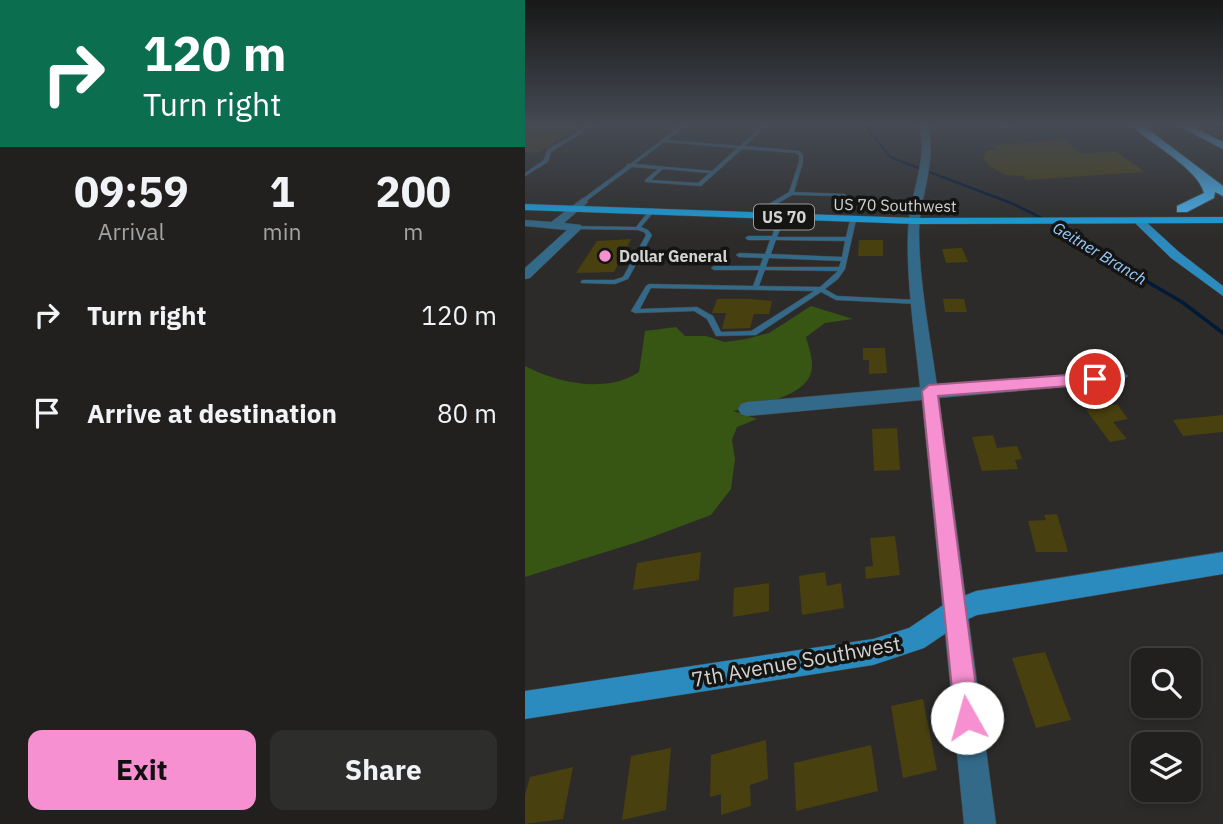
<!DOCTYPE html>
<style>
:root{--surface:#21201f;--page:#2d2d2c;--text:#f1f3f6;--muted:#a2a3a4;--line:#3e3e3d;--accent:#f690d0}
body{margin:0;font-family:"IBM Plex Sans",sans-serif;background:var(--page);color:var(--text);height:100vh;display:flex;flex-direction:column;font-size:26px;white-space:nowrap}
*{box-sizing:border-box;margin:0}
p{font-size:23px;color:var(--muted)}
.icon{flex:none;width:38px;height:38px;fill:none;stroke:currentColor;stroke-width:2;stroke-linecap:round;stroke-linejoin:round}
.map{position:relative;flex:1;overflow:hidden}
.sheet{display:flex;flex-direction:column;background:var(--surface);width:525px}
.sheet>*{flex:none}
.guide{background:#0b6e4f;color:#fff;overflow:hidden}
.tools{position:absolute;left:606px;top:648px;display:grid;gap:14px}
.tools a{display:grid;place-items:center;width:70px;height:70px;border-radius:14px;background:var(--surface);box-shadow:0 4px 10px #0003,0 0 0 2px var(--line);font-size:35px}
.pin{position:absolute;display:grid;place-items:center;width:60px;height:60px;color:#fff;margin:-30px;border:4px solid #fff;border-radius:50%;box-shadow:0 2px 7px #0007}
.me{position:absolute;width:77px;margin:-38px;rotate:353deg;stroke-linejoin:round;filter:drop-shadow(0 0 5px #0008)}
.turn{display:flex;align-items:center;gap:24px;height:147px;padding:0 28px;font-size:32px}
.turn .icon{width:91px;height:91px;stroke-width:2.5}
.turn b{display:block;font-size:49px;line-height:60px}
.eta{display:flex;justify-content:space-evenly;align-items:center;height:119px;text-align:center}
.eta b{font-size:42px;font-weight:700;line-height:49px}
.action{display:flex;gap:14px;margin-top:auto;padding:14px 28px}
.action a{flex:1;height:80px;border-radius:14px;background:var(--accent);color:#111;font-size:28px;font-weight:700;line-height:80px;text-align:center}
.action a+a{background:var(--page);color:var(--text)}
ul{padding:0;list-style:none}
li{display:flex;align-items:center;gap:21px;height:98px;padding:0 28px}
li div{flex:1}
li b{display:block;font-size:26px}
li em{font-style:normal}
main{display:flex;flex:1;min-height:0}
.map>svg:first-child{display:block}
</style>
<main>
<section class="sheet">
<div class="guide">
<div class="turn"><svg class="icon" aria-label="right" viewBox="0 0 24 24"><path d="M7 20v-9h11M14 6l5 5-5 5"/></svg><div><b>120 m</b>Turn right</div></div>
</div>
<div class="eta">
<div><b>09:59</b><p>Arrival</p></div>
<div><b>1</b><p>min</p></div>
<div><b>200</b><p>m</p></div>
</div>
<ul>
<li><svg class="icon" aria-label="right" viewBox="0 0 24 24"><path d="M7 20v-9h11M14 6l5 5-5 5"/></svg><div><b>Turn right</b></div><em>120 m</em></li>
<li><svg class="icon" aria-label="arrive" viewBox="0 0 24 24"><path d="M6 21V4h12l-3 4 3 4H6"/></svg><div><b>Arrive at destination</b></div><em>80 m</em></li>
</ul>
<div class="action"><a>Exit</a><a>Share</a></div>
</section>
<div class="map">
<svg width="698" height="824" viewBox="0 0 698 824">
<rect width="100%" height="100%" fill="#2c2b29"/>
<path fill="#375513" d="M 286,306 L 328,319 L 300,323 L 281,337 C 283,345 287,355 287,364 C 289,397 233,403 208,411 L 232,419 L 212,427 L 207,440 L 210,459 L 206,489 L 186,515 L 119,540 L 0,577 L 0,366 C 33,383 81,394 114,372 L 120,331 L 151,327 L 160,336 L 181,336 L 200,342 L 221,339 L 244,333 Z"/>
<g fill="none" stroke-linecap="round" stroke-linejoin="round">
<polyline stroke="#001a37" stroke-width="2.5" points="339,124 365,157 486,203 535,227 588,262"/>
<polyline stroke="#001a37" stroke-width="3.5" points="585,260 657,302 698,333"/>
</g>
<g fill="#48400f">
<polygon points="0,124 60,124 13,153 0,152"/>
<polygon points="539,140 557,154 590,151 620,172 501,180 498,176 481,175 466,167 458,158 462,150 472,150 467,145"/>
<polygon points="106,239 89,272 51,273 72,241"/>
<polygon points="334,240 358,240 358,256 333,256"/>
<polygon points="437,248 443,262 421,263 417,249"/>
<polygon points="192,299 225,299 247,301 244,314 229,314 225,328 197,329 201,313 187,313"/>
<polygon points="418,299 439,299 442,312 420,312"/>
<polygon points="338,348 360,348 362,373 344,374 344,360 338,360"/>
<polygon points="592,404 603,419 588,422 602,439 585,442 561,410"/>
<polygon points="698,415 698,432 658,436 648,420"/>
<polygon points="372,428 375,470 349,471 347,429"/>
<polygon points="468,435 472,448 492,446 497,459 490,460 493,469 457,471 447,437"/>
<polygon points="532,514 543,552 511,552 503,521 521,520 519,515"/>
<polygon points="370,536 375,575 341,579 340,567 348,566 345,538"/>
<polygon points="176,552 174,580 108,590 112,563"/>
<polygon points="300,572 302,586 316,583 319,608 277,615 274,576"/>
<polygon points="244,583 244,611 208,617 209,588"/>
<polygon points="520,652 546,720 511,728 487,658"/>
<polygon points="398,699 412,770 378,778 366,706"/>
<polygon points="241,740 243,779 225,785 226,806 196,815 196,794 185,797 186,755"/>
<polygon points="346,745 353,791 271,811 269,763"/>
<polygon points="146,748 141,810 97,820 106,756"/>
<polygon points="48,767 38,819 0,824 0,795 5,777"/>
</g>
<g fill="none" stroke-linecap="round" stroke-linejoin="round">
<defs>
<g id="lane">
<polygon points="66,124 71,124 26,152 23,162 0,176 0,173 19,160 22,150"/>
<path d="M 158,124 L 163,124 L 142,140 L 215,146 L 239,124 L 244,124 L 220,146 L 274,151 L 278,155 L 278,162 L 269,192 L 320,194 L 328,204 L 328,210 L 323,211 L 322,204 L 316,196 L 267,195 L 243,209 L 239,209 L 239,207 L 264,192 L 274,162 L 274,155 L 271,153 L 217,149 L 176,186 L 120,182 L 120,180 L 133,169 L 107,167 L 60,202 L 56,202 L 56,200 L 102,166 L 102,164 L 105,164 ZM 139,142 L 212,148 L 187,171 L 110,164 ZM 138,169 L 184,173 L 173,183 L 126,180 Z"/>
<polygon points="476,124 481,124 486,130 483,131"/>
<polygon points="565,124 570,124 567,126"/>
<polygon points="123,212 128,213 116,227 123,230 127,235 103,279 90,284 56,283 56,281 58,280 89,280 98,277 121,235 119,232 113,230 52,229 49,227 50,226 111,227"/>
<path d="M 257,215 L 260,217 L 252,237 L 321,237 L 325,220 L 328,218 L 331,220 L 320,269 L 313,279 L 300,289 L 312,296 L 393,300 L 396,302 L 393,304 L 311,300 L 296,292 L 231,335 L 191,336 L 182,319 L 169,311 L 110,313 L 106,311 L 121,286 L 124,284 L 228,286 L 234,270 L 189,270 L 186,268 L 189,266 L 235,266 L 238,258 L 214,257 L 211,255 L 214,253 L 240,254 L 245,240 L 223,240 L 220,238 L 223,236 L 247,236 L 254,217 ZM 251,240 L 320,241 L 317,257 L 246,254 ZM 244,258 L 316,261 L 314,267 L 241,267 ZM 240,270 L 313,271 L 295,287 L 234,286 ZM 126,288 L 289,291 L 226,331 L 196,332 L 188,316 L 172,307 L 115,309 Z"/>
</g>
<g id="street">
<path d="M 394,124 L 402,124 C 413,160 395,195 394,231 C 394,283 405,335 412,386 L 595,370 L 603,376 L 595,382 L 414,398 L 471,824 L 439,824 L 397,400 L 222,416 L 216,414 L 213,409 L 216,404 L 222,402 L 395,387 C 390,336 381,283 383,231 C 384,195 404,160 394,124 Z"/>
<polygon points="58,198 63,201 62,203 39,223 56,225 56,229 5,278 0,279 0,268 42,230 0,226 0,220 26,222"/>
</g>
<g id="secondary">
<polygon points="611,220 619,220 654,252 698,286 698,296 646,258 611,224"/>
<polygon points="698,552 698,574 452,615 439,621 399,648 348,665 0,719 0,691 348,639 384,628 421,603 451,591"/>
</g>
<polygon id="primary" points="0,204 390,218 698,217 698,223 390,224 0,210"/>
<g id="highway">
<path d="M 605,124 L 616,124 L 698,186 L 698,196 L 690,192 L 689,198 L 662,212 L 652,212 L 652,206 L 679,193 C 673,168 625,144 605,124 Z"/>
<polygon points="650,124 662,124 698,142 698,149"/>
</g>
</defs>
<use href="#lane" stroke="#474644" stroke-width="1"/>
<use href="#street" stroke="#474644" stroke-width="1"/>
<use href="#secondary" stroke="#474644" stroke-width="1"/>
<use href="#primary" stroke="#474644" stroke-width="1"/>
<use href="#highway" stroke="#474644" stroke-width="2"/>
<use href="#lane" fill="#336989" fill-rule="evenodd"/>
<use href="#street" fill="#336989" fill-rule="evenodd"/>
<use href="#secondary" fill="#2b8abe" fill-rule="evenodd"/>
<use href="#primary" fill="#18a4e7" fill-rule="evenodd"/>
<use href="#highway" fill="#48b9fa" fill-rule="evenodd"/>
</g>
<linearGradient id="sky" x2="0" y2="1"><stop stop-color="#181817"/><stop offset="0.52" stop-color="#454a54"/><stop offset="1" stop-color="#454a54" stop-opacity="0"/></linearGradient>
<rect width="698" height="240" fill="url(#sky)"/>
<polygon fill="#f690d0" stroke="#a05e87" stroke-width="2" points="570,373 578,379 570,384 413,396 455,718 451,727 442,731 433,727 430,718 397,391 404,385"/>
<circle fill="#f690d0" stroke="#141413" stroke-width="2.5" cx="80" cy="256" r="7"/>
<g text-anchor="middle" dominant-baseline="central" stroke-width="7" stroke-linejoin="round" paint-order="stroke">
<g font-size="16" fill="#d3d2d1" stroke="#141413">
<text transform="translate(370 205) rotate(1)">US 70 Southwest</text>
</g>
<rect fill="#141413" stroke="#9a9998" stroke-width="2" x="229" y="204.5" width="60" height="25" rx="5"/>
<g font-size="16" font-weight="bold" fill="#d3d2d1">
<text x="259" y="217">US 70</text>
</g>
<g font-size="16" font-style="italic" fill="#9bcafa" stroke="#141413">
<text transform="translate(575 253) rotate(31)">Geitner Branch</text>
</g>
<g font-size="16" font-weight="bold" fill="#d3d2d1" stroke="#141413" text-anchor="start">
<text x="94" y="256">Dollar General</text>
</g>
<g font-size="21" fill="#d3d2d1" stroke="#141413">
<text transform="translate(271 661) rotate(-10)">7th Avenue Southwest</text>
</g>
</g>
</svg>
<div class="tools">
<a><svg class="icon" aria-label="search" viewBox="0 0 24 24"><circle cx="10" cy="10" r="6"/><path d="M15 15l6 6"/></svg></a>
<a><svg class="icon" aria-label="layers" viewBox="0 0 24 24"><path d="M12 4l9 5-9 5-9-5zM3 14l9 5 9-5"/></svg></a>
</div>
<div class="pin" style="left:570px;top:379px;background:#d93025"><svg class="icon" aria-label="arrive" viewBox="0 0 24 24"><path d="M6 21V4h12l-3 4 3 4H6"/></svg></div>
<svg class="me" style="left:442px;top:718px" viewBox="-20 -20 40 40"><circle r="19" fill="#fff"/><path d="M0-13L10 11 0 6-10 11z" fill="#f690d0"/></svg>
</div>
</main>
